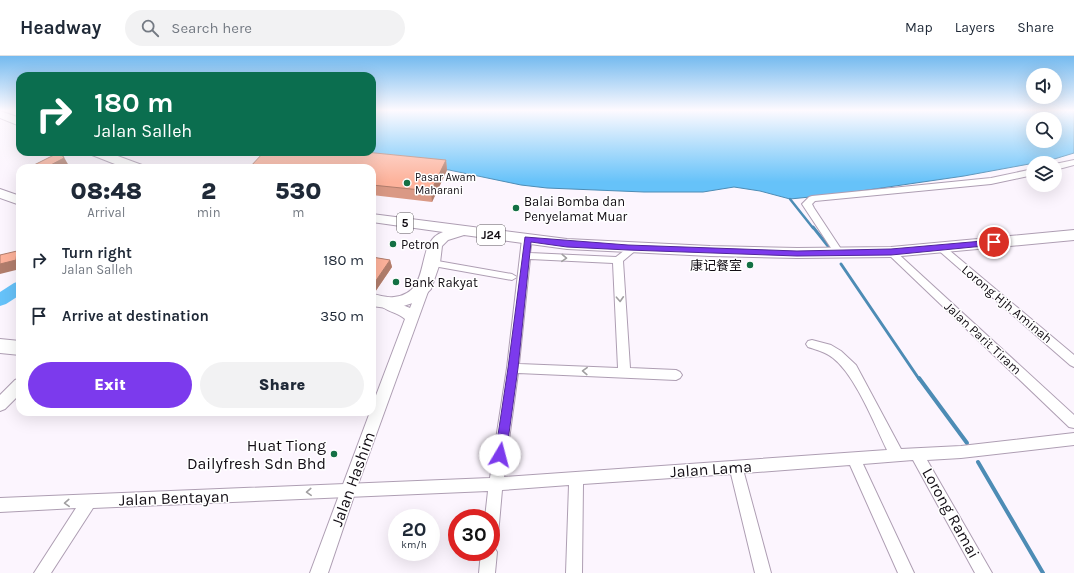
<!DOCTYPE html>
<meta charset="utf-8">
<style>
:root{--surface:#fff;--page:#f2f2f3;--text:#1f2937;--muted:#747a83;--line:#e0e1e3;--accent:#7c3aed}
body{margin:0;font-family:Karla,"Noto Sans SC",sans-serif;background:var(--page);color:var(--text);height:100vh;display:flex;flex-direction:column;font-size:15px;white-space:nowrap}
*{box-sizing:border-box;margin:0}
p{font-size:13px;color:var(--muted)}
.icon{flex:none;width:22px;height:22px;fill:none;stroke:currentColor;stroke-width:2;stroke-linecap:round;stroke-linejoin:round}
.map{position:relative;flex:1;overflow:hidden}
.panel{position:absolute;left:16px;top:108px;width:360px;height:252px;display:flex;flex-direction:column;background:var(--surface);border-radius:12px;box-shadow:0 4px 16px #0002}
.panel>*{flex:none}
.guide{position:absolute;left:16px;top:16px;width:360px;height:84px;border-radius:12px;box-shadow:0 4px 16px #0002;background:#0b6e4f;color:#fff;overflow:hidden}
.fabs{position:absolute;left:1026px;top:12px;display:grid;gap:8px}
.fabs a{display:grid;place-items:center;width:36px;height:36px;border-radius:50%;background:var(--surface);box-shadow:0 4px 16px #0002;font-size:20px}
.speed{position:absolute;left:388px;top:453px;display:flex;gap:8px;font-size:20px;font-weight:700;text-align:center}
.speed>*{display:grid;place-content:center;width:52px;height:52px;border-radius:50%;background:var(--surface);box-shadow:0 4px 16px #0002;line-height:1}
.speed small{font-size:10px;font-weight:400}
.speed .limit{border:6px solid #d22;background:#fff;color:#111}
.pin{position:absolute;display:grid;place-items:center;width:34px;height:34px;color:#fff;margin:-17px;border:2px solid #fff;border-radius:50%;box-shadow:0 1px 4px #0007}
.me{position:absolute;width:44px;margin:-22px;rotate:8deg;stroke-linejoin:round;filter:drop-shadow(0 0 3px #0008)}
.turn{display:flex;align-items:center;gap:14px;height:84px;padding:0 12px;font-size:18px}
.turn .icon{width:52px;height:52px;stroke-width:2.5}
.turn b{display:block;font-size:28px;line-height:34px}
.eta{display:flex;justify-content:space-evenly;align-items:center;height:68px;text-align:center}
.eta b{font-size:24px;font-weight:800;line-height:28px}
.cta{display:flex;gap:8px;margin-top:auto;padding:8px 12px}
.cta a{flex:1;height:46px;border-radius:24px;background:var(--accent);color:#fff;font-size:16px;font-weight:800;line-height:46px;text-align:center}
.cta a+a{background:var(--page);color:var(--text)}
ul{padding:0;list-style:none}
li{display:flex;align-items:center;gap:12px;height:56px;padding:0 12px}
li div{flex:1}
li b{display:block;font-size:15px}
li em{font-style:normal}
header{display:flex;align-items:center;gap:24px;box-sizing:border-box;height:56px;padding:0 20px;background:var(--surface);border-bottom:1px solid var(--line)}
header strong{font-size:19px}
nav{display:flex;gap:22px;margin-inline-start:auto;font-size:14px}
.search{width:280px;height:36px;background:var(--page);display:flex;align-items:center;gap:10px;box-sizing:border-box;padding:0 14px;border-radius:22px;color:var(--muted);font-size:15px}
.map>svg:first-child{display:block}
</style>
<header>
<strong>Headway</strong>
<div class="search"><svg class="icon" aria-label="search" viewBox="0 0 24 24"><circle cx="10" cy="10" r="6"/><path d="M15 15l6 6"/></svg>Search here</div>
<nav><a>Map</a><a>Layers</a><a>Share</a></nav>
</header>
<div class="map">
<svg width="1074" height="517" viewBox="0 0 1074 517">
<rect width="100%" height="100%" fill="#fcf5fe"/>
<path fill="#66c2f9" stroke="#4d8cb5" fill-rule="evenodd" d="M 372,54 L 1074,54 L 1074,97 L 1051,104 L 964,120 L 840,138 L 790,143 L 760,135 L 734,131 L 703,136 L 644,136 L 547,132 L 521,129 L 449,114 L 275,96 L 271,101 L 252,96 L 372,96 ZM 1033,63 L 1055,63 L 1055,85 L 1033,85 Z"/>
<g fill="none" stroke-linecap="round" stroke-linejoin="round">
<polyline stroke="#4d8cb5" stroke-width="2.5" points="790,143 813,172"/>
<g stroke="#4d8cb5" stroke-width="3">
<polyline points="813,171 828,190"/>
<polyline points="841,208 919,323"/>
</g>
<g stroke="#4d8cb5" stroke-width="4">
<polyline points="919,322 967,387"/>
<polyline points="978,406 1043,517"/>
</g>
<polygon fill="#66c2f9" fill-rule="evenodd" points="20,225 20,239 6,248 0,250 0,236 14,227"/>
<defs>
<g id="minor">
<polygon points="1074,104 1074,109 1055,114 1055,108"/>
<polygon points="1033,113 1033,119 991,128 815,145 812,148 814,152 843,196 838,199 835,198 802,148 809,141 812,140 991,122"/>
<path d="M 527,180 L 532,183 L 530,197 L 616,201 L 630,190 L 636,190 L 638,192 L 636,194 L 623,205 L 630,312 L 676,314 L 680,316 L 682,319 L 680,322 L 676,324 L 518,317 L 504,421 L 887,394 C 874,367 855,319 833,302 C 826,296 817,294 808,291 L 806,288 L 808,285 L 812,284 L 831,289 L 841,295 L 856,309 L 901,393 L 961,390 L 1074,377 L 1074,389 L 961,402 L 927,404 L 992,517 L 975,517 L 913,404 L 863,408 L 914,517 L 898,517 L 850,409 L 744,417 L 771,517 L 755,517 L 731,418 L 583,428 L 582,517 L 566,517 L 569,429 L 502,434 L 498,479 L 496,484 L 491,486 L 491,462 L 485,462 L 488,435 L 93,452 L 51,517 L 34,517 L 76,452 L 0,456 L 0,442 L 490,422 L 507,312 L 522,183 ZM 530,203 L 613,207 L 618,312 L 519,308 Z"/>
<polygon points="940,188 943,189 1074,299 1074,311 1070,309 937,193 935,191"/>
<polygon points="891,193 894,194 1074,359 1074,372 1069,371 888,198 886,196 888,194"/>
<polygon points="432,204 512,218 517,221 512,224 428,209 427,207 428,205"/>
<polygon points="491,489 494,491 497,496 495,517 479,517 481,496 491,496"/>
</g>
<g id="tertiary">
<path d="M 423,229 L 427,230 L 429,233 L 356,434 L 328,517 L 310,517 L 370,356 L 372,356 L 372,350 L 405,263 C 398,256 383,255 379,247 L 380,244 L 385,242 L 410,252 L 419,230 Z"/>
<polygon points="20,322 20,338 5,353 0,355 0,339 15,324"/>
</g>
<g id="primary">
<polygon points="0,55 20,62 20,70 0,62"/>
<polygon points="90,96 107,96 142,109 143,112 125,112 92,99"/>
<polygon points="0,133 20,140 20,149 0,142"/>
<path d="M 372,158 L 567,183 L 710,190 L 797,192 L 891,191 L 1074,174 L 1074,184 L 891,201 L 797,202 L 710,200 L 567,193 L 464,179 L 448,184 L 442,190 L 440,207 L 431,233 L 419,245 L 394,253 L 372,250 L 372,238 C 379,239 387,242 394,241 C 434,237 413,186 443,176 L 372,166 Z"/>
<polygon points="0,283 20,285 20,299 0,297"/>
</g>
</defs>
<use href="#minor" stroke="#ae9eb3" stroke-width="2"/>
<use href="#tertiary" stroke="#ae9eb3" stroke-width="2"/>
<use href="#primary" stroke="#ae9eb3" stroke-width="2"/>
<use href="#minor" fill="#fff" fill-rule="evenodd"/>
<use href="#tertiary" fill="#fff" fill-rule="evenodd"/>
<use href="#primary" fill="#fff" fill-rule="evenodd"/>
</g>
<g fill="#da9985">
<polygon points="446,104 447,114 432,146 372,139 372,112"/>
<polygon points="372,201 390,204 392,211 375,236 372,235"/>
</g>
<g fill="#b17d6c">
<polygon points="61,96 69,110 66,112 45,112"/>
<polygon points="446,104 447,114 432,146 431,135"/>
<polygon points="17,195 20,198 20,213 0,218 0,208"/>
<polygon points="390,204 392,211 375,236 373,229"/>
</g>
<g fill="#fdb29b" stroke="#b17d6c">
<polygon points="60,96 64,102 45,112 28,112"/>
<polygon points="264,96 365,96 446,104 431,135 372,129 372,112 249,112"/>
<polygon points="17,195 16,204 0,208 0,199"/>
<polygon points="372,201 390,204 373,229 372,229"/>
</g>
<defs><path id="oneway-chevron" d="M-2-3.5L2.5 0L-2 3.5" fill="none" stroke-width="1.6" stroke-linecap="round" stroke-linejoin="round"/></defs>
<g stroke="#a19fa1">
<use href="#oneway-chevron" transform="translate(564 202) rotate(3)"/>
<use href="#oneway-chevron" transform="translate(620 243) rotate(87)"/>
<use href="#oneway-chevron" transform="translate(585 315) rotate(-178)"/>
<use href="#oneway-chevron" transform="translate(309 436) rotate(177)"/>
<use href="#oneway-chevron" transform="translate(67 447) rotate(177)"/>
</g>
<linearGradient id="sky" x2="0" y2="1"><stop stop-color="#74baef"/><stop offset="0.43" stop-color="#fefaff"/><stop offset="1" stop-color="#fefaff" stop-opacity="0"/></linearGradient>
<rect width="1074" height="126" fill="url(#sky)"/>
<polygon fill="#7c3aed" stroke="#51269a" points="525,181 628,189 797,195 891,193 994,184 998,186 994,189 891,199 797,200 628,194 567,191 531,186 518,312 506,399 504,403 500,404 497,403 495,399 508,312"/>
<g fill="#137044" stroke="#fff" stroke-width="1.5">
<circle cx="407" cy="127" r="4"/>
<circle cx="516" cy="152" r="4"/>
<circle cx="393" cy="188" r="4"/>
<circle cx="750" cy="209" r="4"/>
<circle cx="396" cy="226" r="4"/>
<circle cx="334" cy="398" r="4"/>
</g>
<g text-anchor="middle" dominant-baseline="central" stroke-width="3" stroke-linejoin="round" paint-order="stroke">
<g font-size="11" fill="#130e15" stroke="#fff" text-anchor="start">
<text x="415" y="121">Pasar Awam<tspan x="415" dy="13">Maharani</tspan></text>
</g>
<g fill="#fff" stroke="#5a565b" stroke-width="1">
<rect x="397" y="157" width="16" height="20" rx="3"/>
<rect x="477" y="169" width="28" height="20" rx="3"/>
</g>
<g font-size="12" font-weight="bold" fill="#130e15">
<text x="405" y="167">5</text>
<text x="491" y="179">J24</text>
</g>
<g font-size="13" fill="#130e15" stroke="#fff" text-anchor="start">
<text x="524" y="145">Balai Bomba dan<tspan x="524" dy="15">Penyelamat Muar</tspan></text>
<text x="401" y="188">Petron</text>
<text x="742" y="209" text-anchor="end">康记餐室</text>
<text x="404" y="226">Bank Rakyat</text>
</g>
<g font-size="13" fill="#130e15" stroke="#fff">
<text transform="translate(1007 248) rotate(40)">Lorong Hjh Aminah</text>
<text transform="translate(983 282) rotate(43)">Jalan Parit Tiram</text>
</g>
<g font-size="16" fill="#130e15" stroke="#fff" text-anchor="end">
<text x="326" y="389">Huat Tiong<tspan x="326" dy="18">Dailyfresh Sdn Bhd</tspan></text>
</g>
<g font-size="16" fill="#130e15" stroke="#fff">
<text transform="translate(711 413) rotate(-4)">Jalan Lama</text>
<text transform="translate(353 423) rotate(-70)">Jalan Hashim</text>
<text transform="translate(174 442) rotate(-2)">Jalan Bentayan</text>
<text transform="translate(951 457) rotate(61)">Lorong Ramai</text>
</g>
</g>
</svg>
<div class="fabs">
<a><svg class="icon" aria-label="sound" viewBox="0 0 24 24"><path d="M4 9h4l5-4v14l-5-4H4zM17 9q2 3 0 6"/></svg></a>
<a><svg class="icon" aria-label="search" viewBox="0 0 24 24"><circle cx="10" cy="10" r="6"/><path d="M15 15l6 6"/></svg></a>
<a><svg class="icon" aria-label="layers" viewBox="0 0 24 24"><path d="M12 4l9 5-9 5-9-5zM3 14l9 5 9-5"/></svg></a>
</div>
<div class="speed"><div>20<small>km/h</small></div><div class="limit">30</div></div>
<div class="pin" style="left:994px;top:186px;background:#d93025"><svg class="icon" aria-label="arrive" viewBox="0 0 24 24"><path d="M6 21V4h12l-3 4 3 4H6"/></svg></div>
<svg class="me" style="left:500px;top:399px" viewBox="-20 -20 40 40"><circle r="19" fill="#fff"/><path d="M0-13L10 11 0 6-10 11z" fill="#7c3aed"/></svg>
<div class="guide">
<div class="turn"><svg class="icon" aria-label="right" viewBox="0 0 24 24"><path d="M7 20v-9h11M14 6l5 5-5 5"/></svg><div><b>180 m</b>Jalan Salleh</div></div>
</div>
<section class="panel">
<div class="eta">
<div><b>08:48</b><p>Arrival</p></div>
<div><b>2</b><p>min</p></div>
<div><b>530</b><p>m</p></div>
</div>
<ul>
<li><svg class="icon" aria-label="right" viewBox="0 0 24 24"><path d="M7 20v-9h11M14 6l5 5-5 5"/></svg><div><b>Turn right</b><p>Jalan Salleh</p></div><em>180 m</em></li>
<li><svg class="icon" aria-label="arrive" viewBox="0 0 24 24"><path d="M6 21V4h12l-3 4 3 4H6"/></svg><div><b>Arrive at destination</b></div><em>350 m</em></li>
</ul>
<div class="cta"><a>Exit</a><a>Share</a></div>
</section>
</div>
